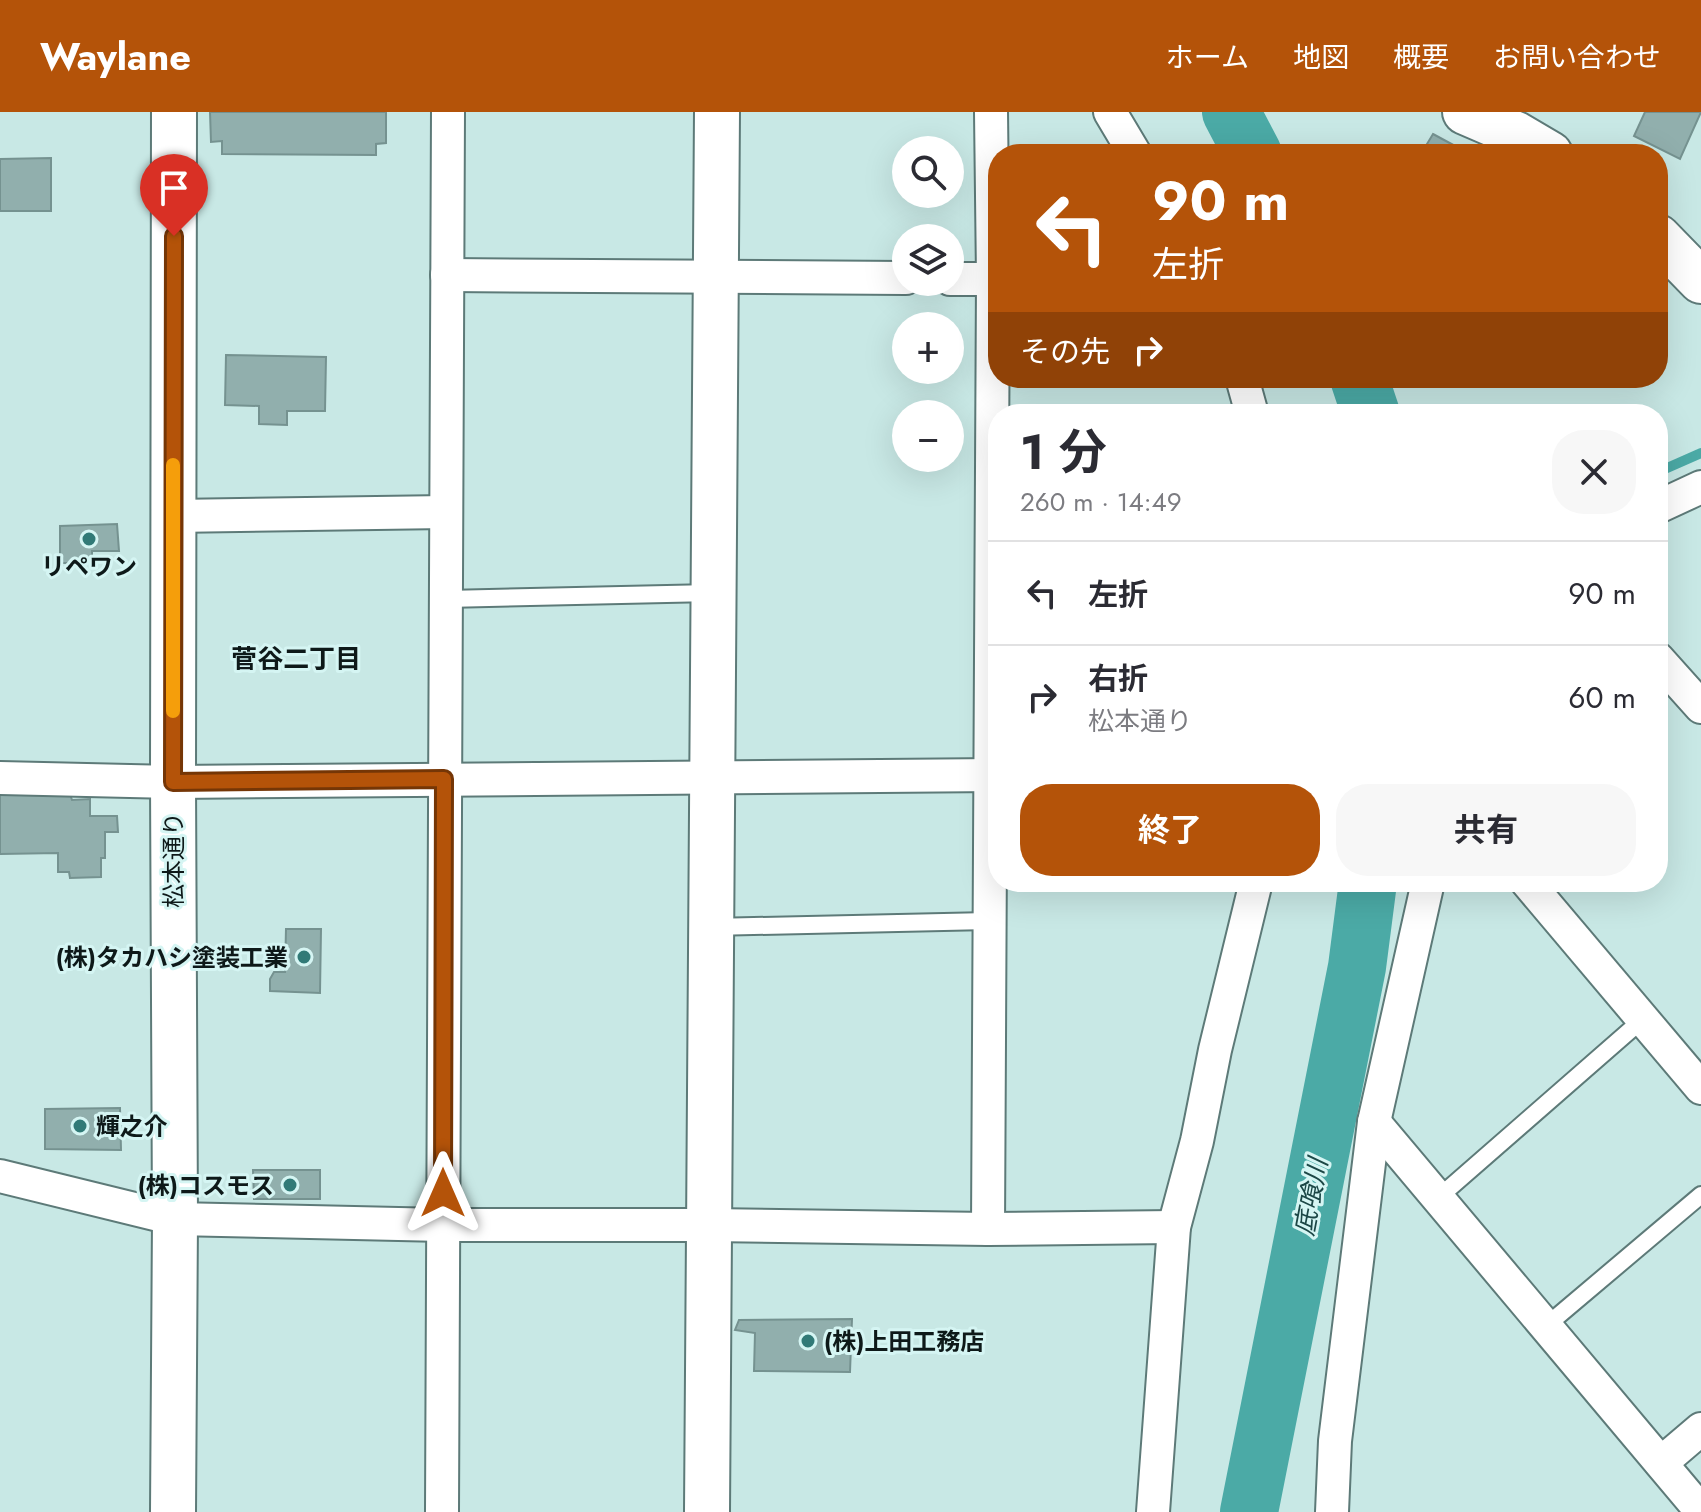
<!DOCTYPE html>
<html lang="ja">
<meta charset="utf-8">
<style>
:root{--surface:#fff;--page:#f7f7f7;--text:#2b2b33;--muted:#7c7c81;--line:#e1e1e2;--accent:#b45309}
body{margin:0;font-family:Jost,"Noto Sans JP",sans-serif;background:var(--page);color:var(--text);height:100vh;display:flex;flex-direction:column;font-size:30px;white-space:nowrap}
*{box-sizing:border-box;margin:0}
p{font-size:26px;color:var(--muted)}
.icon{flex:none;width:44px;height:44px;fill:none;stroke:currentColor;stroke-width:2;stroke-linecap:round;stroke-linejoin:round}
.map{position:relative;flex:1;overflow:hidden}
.side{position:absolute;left:988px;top:292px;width:680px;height:488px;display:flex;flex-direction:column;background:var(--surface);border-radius:32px;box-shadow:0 8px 32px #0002}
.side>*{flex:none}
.hud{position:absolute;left:988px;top:32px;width:680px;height:244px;border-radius:32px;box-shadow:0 8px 32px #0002;background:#b45309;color:#fff;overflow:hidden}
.tools{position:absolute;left:892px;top:24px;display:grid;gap:16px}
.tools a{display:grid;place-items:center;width:72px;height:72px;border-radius:50%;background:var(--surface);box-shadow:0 8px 32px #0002;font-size:40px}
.pin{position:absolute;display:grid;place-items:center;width:68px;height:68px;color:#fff;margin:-82px -34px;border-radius:50% 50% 50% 0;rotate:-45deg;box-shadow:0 0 8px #0007}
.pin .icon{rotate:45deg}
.me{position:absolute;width:88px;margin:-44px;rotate:0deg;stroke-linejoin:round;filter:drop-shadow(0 0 6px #0008)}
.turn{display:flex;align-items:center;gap:28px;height:168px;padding:0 32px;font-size:36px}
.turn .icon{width:104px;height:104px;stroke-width:2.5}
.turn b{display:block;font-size:56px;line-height:68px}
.then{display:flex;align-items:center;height:76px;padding:0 32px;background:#0003;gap:16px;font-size:30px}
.round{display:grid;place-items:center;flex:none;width:84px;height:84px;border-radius:32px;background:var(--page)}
.head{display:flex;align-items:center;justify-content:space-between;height:136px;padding:0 32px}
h1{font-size:48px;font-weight:700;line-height:60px}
.action{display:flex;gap:16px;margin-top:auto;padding:16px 32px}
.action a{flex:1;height:92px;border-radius:32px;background:var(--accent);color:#fff;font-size:32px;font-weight:700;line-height:92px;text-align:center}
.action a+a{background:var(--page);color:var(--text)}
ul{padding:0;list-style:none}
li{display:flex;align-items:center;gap:24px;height:104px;padding:0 32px;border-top:2px solid var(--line)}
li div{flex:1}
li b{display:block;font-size:30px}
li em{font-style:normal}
header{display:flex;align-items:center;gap:48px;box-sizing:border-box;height:112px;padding:0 40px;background:var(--accent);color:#fff}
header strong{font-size:38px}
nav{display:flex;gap:44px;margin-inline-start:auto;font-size:28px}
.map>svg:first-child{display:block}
</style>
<header>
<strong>Waylane</strong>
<nav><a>ホーム</a><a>地図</a><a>概要</a><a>お問い合わせ</a></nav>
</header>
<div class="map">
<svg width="1701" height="1400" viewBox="0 0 1701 1400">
<rect width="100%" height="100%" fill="#c8e8e5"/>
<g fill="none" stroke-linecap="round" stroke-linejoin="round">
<polyline stroke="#4baaa6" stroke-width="10" points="1658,360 1701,341"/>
<g stroke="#4baaa6" stroke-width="58">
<polyline points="1231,0 1253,42"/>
<polyline points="1359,266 1371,302"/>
<polyline points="1249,1400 1357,855 1368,770"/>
</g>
</g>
<g fill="#91afad" stroke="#759290" stroke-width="2">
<polygon points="210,0 386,0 386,31 376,32 376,43 222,42 222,29 211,30"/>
<polygon points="1645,0 1701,0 1680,47 1634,24"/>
<polygon points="1433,22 1470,42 1421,42"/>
<polygon points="51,46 51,99 0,99 0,47"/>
<polygon points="226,243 326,245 325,299 287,299 287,313 259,312 259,294 225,293"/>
<polygon points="117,412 119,439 92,439 92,451 60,451 60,414"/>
<polygon points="0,682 70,682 72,688 90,687 90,704 117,704 118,720 105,720 105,746 101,746 101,765 70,766 69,760 58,760 58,741 0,742"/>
<polygon points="286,817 321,817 320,881 270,879 270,867 274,860 285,860"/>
<polygon points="120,996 121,1038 45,1037 45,997"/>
<polygon points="253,1058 320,1058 320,1087 254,1087"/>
<polygon points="852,1207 850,1260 754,1259 755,1221 735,1218 739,1208"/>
</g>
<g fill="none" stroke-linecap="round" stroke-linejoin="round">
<defs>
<g id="lane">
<polyline points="446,487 712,481"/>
<polyline points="711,815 989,809"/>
<polyline points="1438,1086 1643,907"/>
<polyline points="1546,1214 1701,1083"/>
</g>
<g id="street">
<polyline points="1110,0 1135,42"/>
<polyline points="447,163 906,166"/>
<polyline points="950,167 993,167"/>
<polyline points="1242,266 1252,302"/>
<polyline points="1658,395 1701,375"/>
<polyline points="173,404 446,400"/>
<polyline points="1658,547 1701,595"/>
<polyline points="0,666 173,670 998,663"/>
<polyline points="1527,770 1701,976"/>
<polyline points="1374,1010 1701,1399"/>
<polyline points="0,1064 175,1107 443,1113 709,1113 988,1117 1174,1115"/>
<polyline points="988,1117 993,167 991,0"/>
<polyline points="1661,1351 1701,1317"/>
<polyline points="442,1400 448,0"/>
<polyline points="1153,1400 1174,1115 1197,1029 1215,938 1256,770"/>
<polyline points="1332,1400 1335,1329 1374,1010 1428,770"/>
</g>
<g id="secondary">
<polyline points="1465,0 1516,22 1550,42"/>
<polyline points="1658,125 1701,169"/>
<polyline points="173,1400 175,1107 173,670 174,0"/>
<polyline points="707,1400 717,0"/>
</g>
</defs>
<use href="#lane" stroke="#5d7a78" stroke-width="20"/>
<use href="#street" stroke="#5d7a78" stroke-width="36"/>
<use href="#secondary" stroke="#5d7a78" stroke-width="48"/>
<use href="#lane" stroke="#fff" stroke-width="16"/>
<use href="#street" stroke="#fff" stroke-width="32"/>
<use href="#secondary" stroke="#fff" stroke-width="44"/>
</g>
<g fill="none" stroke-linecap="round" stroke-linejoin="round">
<defs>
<polyline id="route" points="174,124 173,670 444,667 443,1081"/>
</defs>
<use href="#route" stroke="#753606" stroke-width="20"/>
<use href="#route" stroke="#b45309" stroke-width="14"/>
<polyline stroke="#f59e0b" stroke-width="14" points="173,599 173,353"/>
</g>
<g fill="#317a77" stroke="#d5f5f3" stroke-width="3">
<circle cx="89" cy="427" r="8"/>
<circle cx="304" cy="845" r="8"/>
<circle cx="80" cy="1014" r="8"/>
<circle cx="290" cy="1073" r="8"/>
<circle cx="808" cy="1229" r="8"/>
</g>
<g text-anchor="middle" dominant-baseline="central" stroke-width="6" stroke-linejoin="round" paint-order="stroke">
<g font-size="24" font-weight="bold" fill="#0e1919" stroke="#d5f5f3" text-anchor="end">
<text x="89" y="454" text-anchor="middle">リペワン</text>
<text x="288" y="845">(株)タカハシ塗装工業</text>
<text x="96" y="1014" text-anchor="start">輝之介</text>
<text x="274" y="1073">(株)コスモス</text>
<text x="824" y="1229" text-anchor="start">(株)上田工務店</text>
</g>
<g font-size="24" fill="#0e1919" stroke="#d5f5f3">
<text transform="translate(173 748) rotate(-90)">松本通り</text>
</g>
<g font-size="26" font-weight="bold" fill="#0e1919" stroke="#d5f5f3">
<text x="296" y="547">菅谷二丁目</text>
</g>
<g font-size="26" font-style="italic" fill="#1c4746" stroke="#d5f5f3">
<text transform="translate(1311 1085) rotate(-79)">底喰川</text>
</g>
</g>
</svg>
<div class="tools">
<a><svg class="icon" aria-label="search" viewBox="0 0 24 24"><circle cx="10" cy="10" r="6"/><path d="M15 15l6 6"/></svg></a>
<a><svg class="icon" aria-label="layers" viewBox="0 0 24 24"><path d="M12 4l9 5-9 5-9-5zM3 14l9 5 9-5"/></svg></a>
<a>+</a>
<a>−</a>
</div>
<div class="pin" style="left:174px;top:124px;background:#d93025"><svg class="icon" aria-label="arrive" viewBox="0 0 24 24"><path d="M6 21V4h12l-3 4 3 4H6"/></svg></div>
<svg class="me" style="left:443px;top:1081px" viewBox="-20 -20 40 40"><path d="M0-17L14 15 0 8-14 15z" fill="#b45309" stroke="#fff" stroke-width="4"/></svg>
<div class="hud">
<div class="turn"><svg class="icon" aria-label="left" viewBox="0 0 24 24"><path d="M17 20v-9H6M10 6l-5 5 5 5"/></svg><div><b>90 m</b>左折</div></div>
<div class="then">その先<svg class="icon" aria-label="right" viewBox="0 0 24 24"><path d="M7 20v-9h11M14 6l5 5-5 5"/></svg></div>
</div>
<section class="side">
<div class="head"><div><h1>1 分</h1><p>260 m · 14:49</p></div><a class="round"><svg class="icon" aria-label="close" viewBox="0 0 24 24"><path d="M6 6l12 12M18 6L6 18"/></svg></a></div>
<ul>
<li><svg class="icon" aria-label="left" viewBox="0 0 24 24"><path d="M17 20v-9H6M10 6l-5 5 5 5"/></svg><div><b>左折</b></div><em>90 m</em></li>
<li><svg class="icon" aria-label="right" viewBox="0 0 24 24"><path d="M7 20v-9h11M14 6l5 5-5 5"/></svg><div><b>右折</b><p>松本通り</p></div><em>60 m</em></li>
</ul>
<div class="action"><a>終了</a><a>共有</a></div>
</section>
</div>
